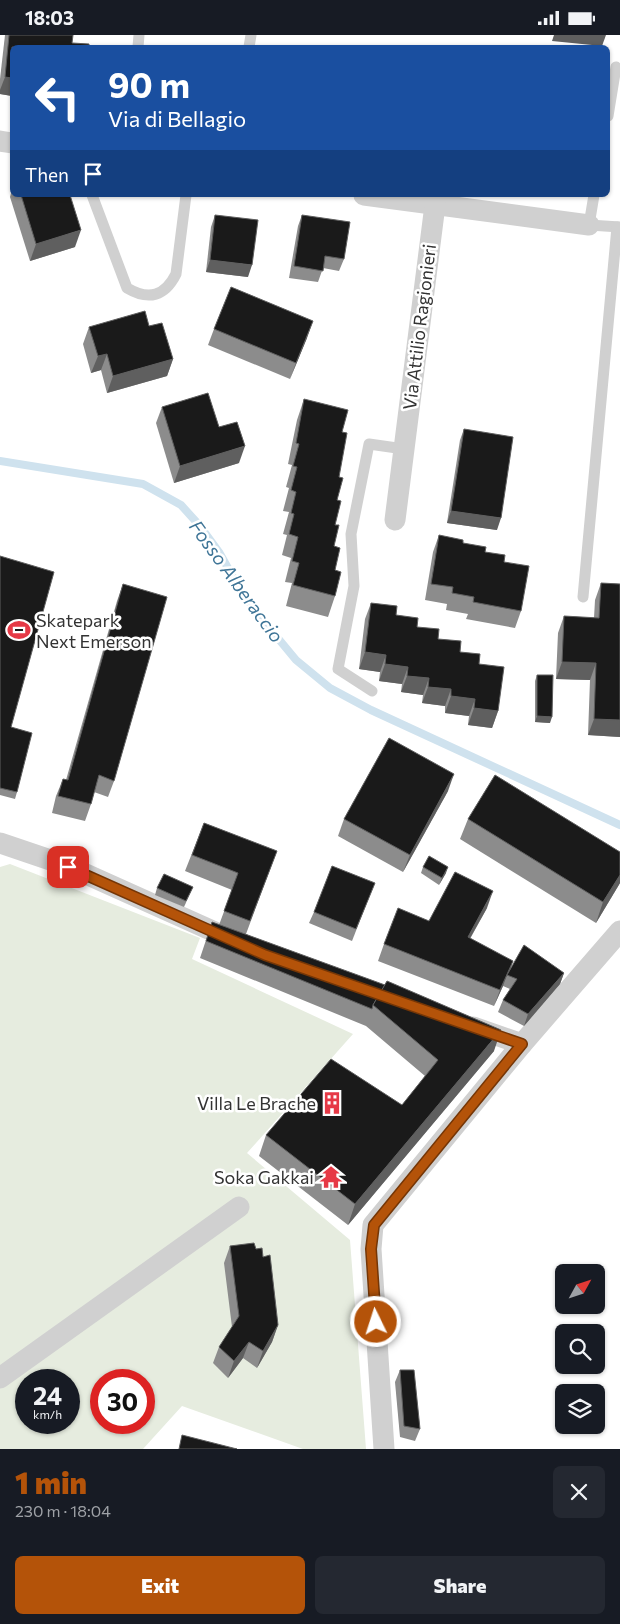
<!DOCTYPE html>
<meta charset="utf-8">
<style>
:root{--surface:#171b24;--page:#242831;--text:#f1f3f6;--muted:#9ea1a6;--accent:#b45309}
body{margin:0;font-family:Commissioner,sans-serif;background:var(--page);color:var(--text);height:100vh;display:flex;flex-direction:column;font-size:19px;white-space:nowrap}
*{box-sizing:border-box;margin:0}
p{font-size:16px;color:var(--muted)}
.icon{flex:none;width:28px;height:28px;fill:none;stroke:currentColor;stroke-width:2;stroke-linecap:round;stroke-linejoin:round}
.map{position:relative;height:1414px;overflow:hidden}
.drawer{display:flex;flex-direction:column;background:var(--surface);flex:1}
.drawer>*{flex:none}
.hud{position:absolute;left:10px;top:10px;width:600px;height:152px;border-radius:8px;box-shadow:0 1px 4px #0004;background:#1a4fa0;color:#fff;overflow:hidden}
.needle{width:32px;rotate:50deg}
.tools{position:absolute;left:555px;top:1229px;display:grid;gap:10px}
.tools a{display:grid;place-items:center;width:50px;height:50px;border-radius:8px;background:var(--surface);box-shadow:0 1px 4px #0004;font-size:25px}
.speed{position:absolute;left:15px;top:1334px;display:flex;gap:10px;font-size:25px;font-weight:700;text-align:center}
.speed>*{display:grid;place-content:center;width:65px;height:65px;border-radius:50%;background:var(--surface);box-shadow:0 1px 4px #0004;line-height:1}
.speed small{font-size:12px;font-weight:400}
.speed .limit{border:8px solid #d22;background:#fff;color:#111}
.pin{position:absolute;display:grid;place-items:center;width:42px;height:42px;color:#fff;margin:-21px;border-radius:10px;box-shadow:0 2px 8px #0006}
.me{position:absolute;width:55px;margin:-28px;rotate:356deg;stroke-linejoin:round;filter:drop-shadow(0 0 4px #0008)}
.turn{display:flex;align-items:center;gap:18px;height:105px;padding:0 15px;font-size:22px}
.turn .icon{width:65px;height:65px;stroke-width:2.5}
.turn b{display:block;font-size:35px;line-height:42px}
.then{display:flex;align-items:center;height:48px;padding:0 15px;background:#0003;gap:10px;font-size:19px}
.round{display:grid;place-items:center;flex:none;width:52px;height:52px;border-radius:8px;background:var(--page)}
.overview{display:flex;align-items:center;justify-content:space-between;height:85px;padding:0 15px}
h1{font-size:30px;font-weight:800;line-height:38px;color:var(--accent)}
.action{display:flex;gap:10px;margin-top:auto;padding:10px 15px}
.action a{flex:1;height:58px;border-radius:8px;background:var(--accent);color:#fff;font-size:20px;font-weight:800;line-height:58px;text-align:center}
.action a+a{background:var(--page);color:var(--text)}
.status{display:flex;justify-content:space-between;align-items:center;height:35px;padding:0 25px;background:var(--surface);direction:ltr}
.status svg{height:14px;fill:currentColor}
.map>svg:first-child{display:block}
</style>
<div class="status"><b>18:03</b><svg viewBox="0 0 49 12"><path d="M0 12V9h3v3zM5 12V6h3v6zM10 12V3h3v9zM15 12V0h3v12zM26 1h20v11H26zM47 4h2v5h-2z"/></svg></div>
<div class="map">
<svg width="620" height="1414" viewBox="0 0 620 1414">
<rect width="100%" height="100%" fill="#fff"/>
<path fill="#e6ecdf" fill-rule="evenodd" d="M 10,829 L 200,903 L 192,924 L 353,999 L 247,1118 L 350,1205 L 366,1414 L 303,1414 L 182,1371 L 143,1414 L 0,1414 L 0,832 ZM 26,1345 L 69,1345 L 69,1388 L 26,1388 ZM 101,1345 L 144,1345 L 144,1388 L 101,1388 Z"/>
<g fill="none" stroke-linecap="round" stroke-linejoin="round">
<polyline stroke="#cfe2ee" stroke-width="8" points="0,426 143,449 181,470 200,491 219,517 242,558 262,584 296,625 330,653 371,675 620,790"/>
<g stroke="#d0d0d0" stroke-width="11">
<polyline points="138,12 139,0"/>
<polyline points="249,12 251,0"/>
<polyline points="608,81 616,32"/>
<path d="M 92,160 L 127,253 C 149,266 165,261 176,239 L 186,160"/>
<polyline points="594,160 589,190 620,192"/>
<polyline points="583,562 617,192"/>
<polyline points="372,656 338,634 354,551 351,499 369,409 404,414"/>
</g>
<g stroke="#d0d0d0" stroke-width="21">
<polyline points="0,106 12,108"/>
<polyline points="364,160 589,190"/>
<polyline points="395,485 435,170"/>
<polyline points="0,808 68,831 235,906"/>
<polyline points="473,992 522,1009"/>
<polyline points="0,1343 239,1172"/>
<polyline points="384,1414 371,1214 373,1190 522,1009 620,896"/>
</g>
</g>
<g fill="#8c8c8c">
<polygon points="5,0 73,0 12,61 0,59 0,44"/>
<polygon points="12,154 12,160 55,160 75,212 30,226 10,162"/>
<polygon points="215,180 248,242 206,237 211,192"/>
<polygon points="302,180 344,224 339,236 323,233 318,247 289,243 298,191"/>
<polygon points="149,291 173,324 167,341 107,358 101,335 91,338 83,309 89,292"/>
<polygon points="214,294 307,303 290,344 208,310"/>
<polygon points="304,364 342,397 334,511 335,561 328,582 286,571 292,548 285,547 291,523 282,520 287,500 283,499 289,477 283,476 289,453 286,452 292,430 288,429 297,385"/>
<polygon points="162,372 219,392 239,428 174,448 156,388"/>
<polygon points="464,394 497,495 447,488 460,405"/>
<polygon points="439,500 485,517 504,527 521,576 515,593 466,584 468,579 446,575 447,569 425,565 433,517"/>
<polygon points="0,521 11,692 17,757 15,764 0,760"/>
<polygon points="601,548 620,549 620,702 588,700 590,645 556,644 558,598 564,581 594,583 595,565"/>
<polygon points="123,549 114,746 108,762 94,757 91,769 85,786 52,778 56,761 63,744 66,745 117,566"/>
<polygon points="371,568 396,580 438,604 479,629 498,676 492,693 468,690 469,681 445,678 445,671 422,668 423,660 401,657 402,649 379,646 380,637 359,634 365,584"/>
<polygon points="537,640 550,688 535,687 535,646"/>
<polygon points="448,756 403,837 338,801 344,784"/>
<polygon points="468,784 620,817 620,848 596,888 460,804"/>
<polygon points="204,788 277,816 246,899 494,1016 348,1190 259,1121 266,1100 402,1070 425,1041 366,991 200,923 212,887 219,890 232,855 185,836"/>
<polygon points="423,832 446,838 439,850 421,838"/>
<polygon points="193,852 184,872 155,860 157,853"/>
<polygon points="370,860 352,906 309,888 314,877"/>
<polygon points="487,873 470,904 513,926 510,935 564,938 560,949 524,991 498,977 503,965 510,954 503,951 494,971 378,926 384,909 429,886"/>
<polygon points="230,1211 256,1214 263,1222 278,1290 272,1307 257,1333 243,1323 228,1343 213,1328 219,1312 232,1292 224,1228"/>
<polygon points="400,1335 420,1394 415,1406 400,1402 395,1347"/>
</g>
<g fill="#5f5f5f">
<polygon points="554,0 606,0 602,11 552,6"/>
<polygon points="5,42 12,43 12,61 0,59 0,55"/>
<polygon points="81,195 75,212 30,226 36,209"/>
<polygon points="210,225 252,230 248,242 206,237"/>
<polygon points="313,286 307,303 290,344 296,328"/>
<polygon points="107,319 101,335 91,338 98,321"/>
<polygon points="173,324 167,341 107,358 113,341"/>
<polygon points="245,411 239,428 174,448 180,431"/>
<polygon points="451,476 501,483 497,495 447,488"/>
<polygon points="365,617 386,620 380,637 359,634"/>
<polygon points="562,627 596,628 590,645 556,644"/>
<polygon points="385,629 408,632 402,649 379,646"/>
<polygon points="407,641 429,643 423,660 401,657"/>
<polygon points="428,652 451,654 445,671 422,668"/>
<polygon points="451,661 475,664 469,681 445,678"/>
<polygon points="474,673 498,676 492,693 468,690"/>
<polygon points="537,681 552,682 550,688 535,687"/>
<polygon points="594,684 620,685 620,702 588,700"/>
<polygon points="454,739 448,756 403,837 410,820"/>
<polygon points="448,832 446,838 439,850 442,843"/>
<polygon points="620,840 620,848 596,888 603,867"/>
<polygon points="493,856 487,873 461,919 468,902"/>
<polygon points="513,926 508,940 507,940 503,951 494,971 500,955"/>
<polygon points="564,938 560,949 524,991 528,979"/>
<polygon points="501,995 494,1016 348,1190 355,1169"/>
<polygon points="278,1290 272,1307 257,1333 263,1316"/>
<polygon points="249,1307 243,1323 228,1343 234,1326"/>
</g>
<g fill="#1a1a1a" stroke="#5f5f5f">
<polygon points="9,0 73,0 72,8 89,9 89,12 12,12 12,43 5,42"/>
<polygon points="21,160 70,160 81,195 36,209"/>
<polygon points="215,180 258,185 252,230 210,225"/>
<polygon points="302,180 350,187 344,224 325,221 323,236 294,231"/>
<polygon points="231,252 313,286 296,328 214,294"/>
<polygon points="145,276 149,291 162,288 173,324 113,341 107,319 98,321 89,292"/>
<polygon points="208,358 219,392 237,387 245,411 180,431 162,372"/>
<polygon points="304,364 348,375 342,397 347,398 339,442 343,443 337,465 341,466 335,490 339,490 334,511 340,513 335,535 341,537 335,561 293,550 299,528 292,526 298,502 289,499 294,479 291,478 296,457 291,455 297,432 293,431 299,409 296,408"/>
<polygon points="464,394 513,402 501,483 451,476"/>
<polygon points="439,500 463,505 463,508 486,512 485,517 505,520 504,527 529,531 521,576 473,567 474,562 452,558 453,552 431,549"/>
<polygon points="0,521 54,537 11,692 32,698 17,757 0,753"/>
<polygon points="601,548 620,549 620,685 594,684 596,628 562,627 564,581 599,583"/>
<polygon points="123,549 167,562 114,746 99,740 91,769 58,761 63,744 68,745"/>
<polygon points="371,568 397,571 396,580 418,583 417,592 439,594 438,604 461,606 460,617 480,619 479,629 504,632 498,676 474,673 475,664 451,661 451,654 428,652 429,643 407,641 408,632 385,629 386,620 365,617"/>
<polygon points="537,640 553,640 552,682 537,681"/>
<polygon points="389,703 454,739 410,820 344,784"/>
<polygon points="495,740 620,817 620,840 603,867 468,784"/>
<polygon points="204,788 277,816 250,886 224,876 238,838 192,820"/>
<polygon points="429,821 448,832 442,843 423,832"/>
<polygon points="332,831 375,848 356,894 314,877"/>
<polygon points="455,837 493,856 468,902 513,926 500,955 384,909 398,873 429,886"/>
<polygon points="164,839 193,852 186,866 157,853"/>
<polygon points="212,887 385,950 373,970 372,974 206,906"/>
<polygon points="524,910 564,938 528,979 503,965 517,944 507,940"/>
<polygon points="387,946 501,995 355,1169 266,1100 331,1024 402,1070 438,1025 373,970"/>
<polygon points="254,1208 256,1214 262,1213 263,1222 270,1220 278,1290 263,1316 249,1307 234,1326 219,1312 239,1281 230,1211"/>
<polygon points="400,1335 414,1335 420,1394 404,1391"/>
<polygon points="182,1400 237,1414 179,1414"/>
</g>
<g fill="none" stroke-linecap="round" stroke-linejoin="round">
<defs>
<polyline id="route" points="68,832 265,920 522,1009 374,1190 371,1214 376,1287"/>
</defs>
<use href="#route" stroke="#753606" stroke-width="12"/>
<use href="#route" stroke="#b45309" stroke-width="9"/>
</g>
<defs>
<symbol id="stadium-bare" viewBox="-9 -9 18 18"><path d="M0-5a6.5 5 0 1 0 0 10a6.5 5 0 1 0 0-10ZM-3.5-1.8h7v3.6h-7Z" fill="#e63946" stroke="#fff" stroke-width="2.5" paint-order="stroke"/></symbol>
<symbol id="building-bare" viewBox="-9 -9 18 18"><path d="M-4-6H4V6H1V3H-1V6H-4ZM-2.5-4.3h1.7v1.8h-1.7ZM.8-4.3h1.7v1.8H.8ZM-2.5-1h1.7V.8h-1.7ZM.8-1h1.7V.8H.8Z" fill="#e63946" stroke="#fff" stroke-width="2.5" paint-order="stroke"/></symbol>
<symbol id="temple-bare" viewBox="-9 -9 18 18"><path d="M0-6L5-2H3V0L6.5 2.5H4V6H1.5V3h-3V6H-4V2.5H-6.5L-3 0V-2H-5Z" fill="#e63946" stroke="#fff" stroke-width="2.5" paint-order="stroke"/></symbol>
</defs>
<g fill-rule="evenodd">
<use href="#stadium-bare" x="3" y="579" width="32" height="32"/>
<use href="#building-bare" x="316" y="1052" width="32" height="32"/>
<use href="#temple-bare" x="315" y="1126" width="32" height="32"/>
</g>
<g text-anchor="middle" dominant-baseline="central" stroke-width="5" stroke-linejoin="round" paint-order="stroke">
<g font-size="18" fill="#333" stroke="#fff">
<text transform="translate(419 292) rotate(-83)">Via Attilio Ragionieri</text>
</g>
<g font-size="18" fill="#333" stroke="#fff" text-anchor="end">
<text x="36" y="585" text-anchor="start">Skatepark<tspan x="36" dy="21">Next Emerson</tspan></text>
<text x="316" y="1068">Villa Le Brache</text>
<text x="314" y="1142">Soka Gakkai</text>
</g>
<g font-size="19" font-style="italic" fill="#3f7597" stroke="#fff">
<text transform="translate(237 546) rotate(54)">Fosso Alberaccio</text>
</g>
</g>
</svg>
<div class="tools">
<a><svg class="needle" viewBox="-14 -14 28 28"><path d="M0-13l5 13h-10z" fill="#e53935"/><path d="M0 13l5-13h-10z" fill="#9ea1a6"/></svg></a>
<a><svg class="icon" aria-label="search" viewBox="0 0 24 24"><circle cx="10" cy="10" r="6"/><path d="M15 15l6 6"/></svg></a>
<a><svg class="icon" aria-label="layers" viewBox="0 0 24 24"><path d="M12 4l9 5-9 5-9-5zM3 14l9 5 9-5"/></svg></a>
</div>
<div class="speed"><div>24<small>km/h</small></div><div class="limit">30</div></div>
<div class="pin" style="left:68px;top:832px;background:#d93025"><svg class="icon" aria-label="arrive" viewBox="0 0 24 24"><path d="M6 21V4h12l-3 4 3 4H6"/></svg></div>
<svg class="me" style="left:376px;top:1287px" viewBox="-20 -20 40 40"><circle r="17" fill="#b45309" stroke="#fff" stroke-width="3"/><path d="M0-11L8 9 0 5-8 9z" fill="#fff"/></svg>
<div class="hud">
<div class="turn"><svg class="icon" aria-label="left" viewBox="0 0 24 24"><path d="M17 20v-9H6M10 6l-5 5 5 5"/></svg><div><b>90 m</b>Via di Bellagio</div></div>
<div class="then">Then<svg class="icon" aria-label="arrive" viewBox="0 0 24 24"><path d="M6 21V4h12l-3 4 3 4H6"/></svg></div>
</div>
</div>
<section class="drawer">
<div class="overview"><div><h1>1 min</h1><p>230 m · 18:04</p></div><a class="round"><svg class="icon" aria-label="close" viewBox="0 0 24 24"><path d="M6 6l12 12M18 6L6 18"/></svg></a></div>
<div class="action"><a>Exit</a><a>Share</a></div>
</section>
